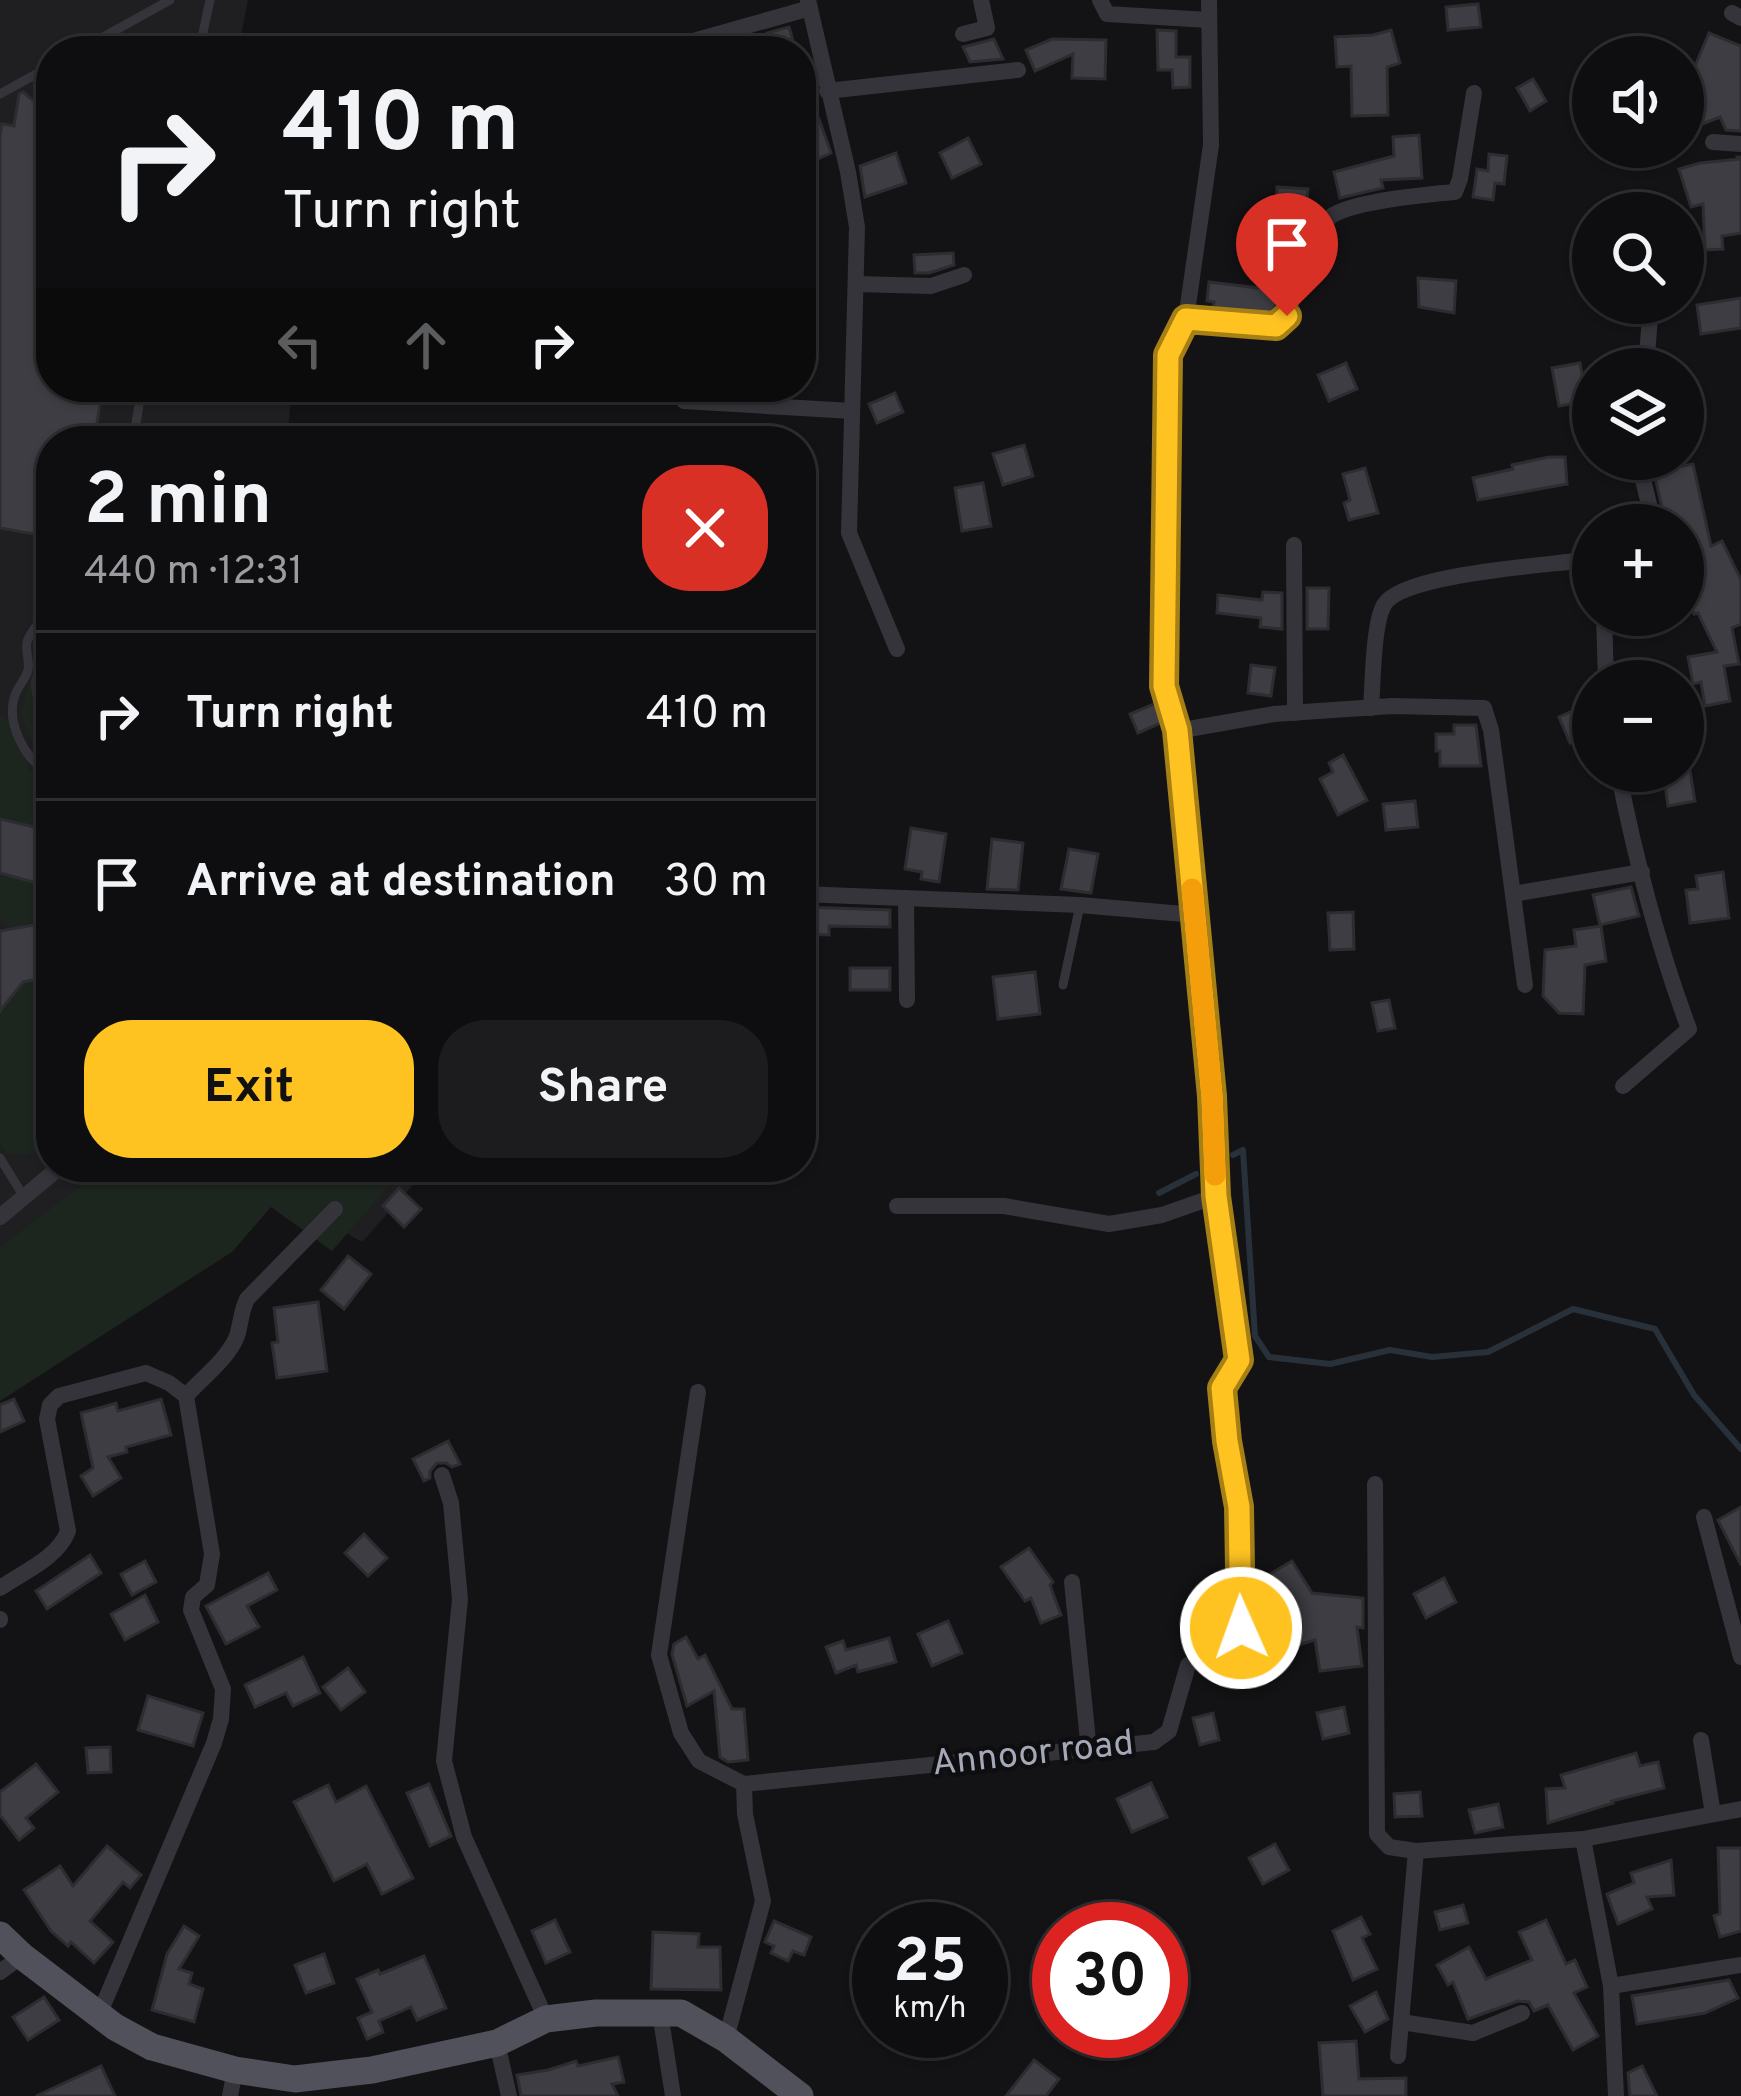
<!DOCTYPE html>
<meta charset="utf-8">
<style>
:root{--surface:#0e0e10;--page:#1c1c1e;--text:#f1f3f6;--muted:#9b9c9f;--line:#2e2e30;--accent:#ffc321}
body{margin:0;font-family:Overpass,sans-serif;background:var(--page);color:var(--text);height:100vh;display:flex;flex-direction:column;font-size:45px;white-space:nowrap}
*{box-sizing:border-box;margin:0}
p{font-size:39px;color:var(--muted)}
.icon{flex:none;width:66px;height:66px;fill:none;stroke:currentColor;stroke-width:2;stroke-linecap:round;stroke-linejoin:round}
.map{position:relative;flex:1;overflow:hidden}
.drawer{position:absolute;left:36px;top:426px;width:780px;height:756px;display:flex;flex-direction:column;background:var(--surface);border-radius:48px;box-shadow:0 3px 9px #0004,0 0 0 3px var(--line)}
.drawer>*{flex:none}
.guide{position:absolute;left:36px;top:36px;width:780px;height:366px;border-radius:48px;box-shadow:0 3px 9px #0004,0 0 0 3px var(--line);background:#0e0e10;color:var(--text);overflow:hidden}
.buttons{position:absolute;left:1572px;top:36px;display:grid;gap:24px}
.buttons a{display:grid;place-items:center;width:132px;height:132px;border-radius:50%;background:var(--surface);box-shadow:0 3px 9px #0004,0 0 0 3px var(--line);font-size:60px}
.speed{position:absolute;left:852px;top:1902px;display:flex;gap:24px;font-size:60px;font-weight:700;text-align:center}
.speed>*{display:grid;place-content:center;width:156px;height:156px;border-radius:50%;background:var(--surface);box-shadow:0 3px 9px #0004,0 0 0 3px var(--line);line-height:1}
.speed small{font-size:30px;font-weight:400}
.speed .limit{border:18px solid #d22;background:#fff;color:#111}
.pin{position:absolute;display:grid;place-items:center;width:102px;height:102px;color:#fff;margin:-123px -51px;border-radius:50% 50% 50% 0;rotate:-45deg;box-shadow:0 0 12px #0007}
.pin .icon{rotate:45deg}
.me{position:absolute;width:132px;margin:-66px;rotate:358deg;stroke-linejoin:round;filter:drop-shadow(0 0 9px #0008)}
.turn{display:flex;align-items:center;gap:42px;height:252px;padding:0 48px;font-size:54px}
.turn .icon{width:156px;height:156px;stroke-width:2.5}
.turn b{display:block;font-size:84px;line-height:102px}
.lanes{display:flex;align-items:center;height:114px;padding:0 48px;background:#0003;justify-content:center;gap:60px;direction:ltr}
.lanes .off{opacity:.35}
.round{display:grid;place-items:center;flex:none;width:126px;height:126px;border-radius:48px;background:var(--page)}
.overview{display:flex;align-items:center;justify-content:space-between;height:204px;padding:0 48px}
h1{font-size:72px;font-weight:700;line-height:90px}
.primary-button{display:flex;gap:24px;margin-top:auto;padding:24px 48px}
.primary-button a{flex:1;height:138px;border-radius:48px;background:var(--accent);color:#111;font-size:48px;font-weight:700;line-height:138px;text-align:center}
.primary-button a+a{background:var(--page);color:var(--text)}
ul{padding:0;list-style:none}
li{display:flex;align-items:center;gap:36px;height:168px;padding:0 48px;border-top:3px solid var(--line)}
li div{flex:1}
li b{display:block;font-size:45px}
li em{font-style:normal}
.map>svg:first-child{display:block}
</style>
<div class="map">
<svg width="1741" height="2096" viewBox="0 0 1741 2096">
<rect width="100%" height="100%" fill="#131315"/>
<polygon fill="#1f1f22" points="0,0 248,0 238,51 51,51 51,387 292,387 287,441 51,441 51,1167 429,1167 362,1242 278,1195 0,1390"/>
<g fill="#1d251f">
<polygon points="51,620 51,768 39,762 21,713 39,643"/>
<polygon points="0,716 11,723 30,770 51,783 51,834 0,817"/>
<polygon points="0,874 51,887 51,922 10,929 0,919"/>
<polygon points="51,973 51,1147 30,1154 8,1155 0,1143 0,981"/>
<polygon points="105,1167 405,1167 332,1251 271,1207 232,1252 0,1401 0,1247"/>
</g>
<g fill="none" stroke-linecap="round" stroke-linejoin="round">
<g stroke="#28313a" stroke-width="6">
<polyline points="1233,1155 1243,1150 1255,1336 1269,1357 1330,1364 1390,1350 1432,1357 1488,1352 1573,1309 1655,1329 1694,1395 1741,1449"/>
<polyline points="1159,1193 1196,1174"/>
</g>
</g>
<g fill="#3d3d43" stroke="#2d2d31" stroke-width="3">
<polygon points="1478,4 1481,27 1448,30 1446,7"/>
<polygon points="789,27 796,51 773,51 767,33"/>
<polygon points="1157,30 1176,31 1176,57 1190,57 1190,87 1173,88 1172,70 1158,70"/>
<polygon points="1391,30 1400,63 1387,67 1388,115 1352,116 1351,66 1337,67 1335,37 1373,35"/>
<polygon points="1709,33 1741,46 1741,131 1726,130 1720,117 1695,127 1683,99 1683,86 1687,85"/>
<polygon points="994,39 1003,59 970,62 963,47"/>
<polygon points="1052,39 1106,40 1105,79 1072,78 1073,54 1035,71 1026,50"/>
<polygon points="1533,79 1546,101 1530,111 1517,88"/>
<polygon points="23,92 51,115 51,391 101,399 94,441 51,441 51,537 0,528 0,136 2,124 14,126 19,94"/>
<polygon points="819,119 831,153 801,167 801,128"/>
<polygon points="1419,135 1422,178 1381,180 1383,188 1340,198 1334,172 1394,156 1393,137"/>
<polygon points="968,138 981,164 952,178 940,153"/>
<polygon points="896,153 906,183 865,197 860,166"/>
<polygon points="1489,154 1507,156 1504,184 1495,183 1493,200 1473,197 1477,169 1488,171"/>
<polygon points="1738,157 1741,157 1741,233 1722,236 1723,249 1705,250 1703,204 1691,207 1679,169 1700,163 1740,159"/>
<polygon points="1277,187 1308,189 1305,223 1311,224 1307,258 1291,262 1280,260 1283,213 1275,213"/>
<polygon points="953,253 954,265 929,273 915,273 914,255"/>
<polygon points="1261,275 1280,278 1278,301 1272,313 1213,308 1214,302 1207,301 1209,282 1259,288"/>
<polygon points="1418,278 1456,281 1454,313 1419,307"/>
<polygon points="1741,298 1741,328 1701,334 1697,305"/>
<polygon points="1346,363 1357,389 1329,401 1318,375"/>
<polygon points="1580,363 1587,401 1559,406 1552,368"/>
<polygon points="895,393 903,412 877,423 869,404"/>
<polygon points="1024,445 1033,476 1003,485 993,454"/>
<polygon points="1549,457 1565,457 1567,484 1478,500 1473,478 1513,469 1512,465"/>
<polygon points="1693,464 1711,546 1722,541 1741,580 1741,624 1732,628 1739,664 1724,666 1730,701 1705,706 1701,682 1693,684 1688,657 1717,652 1698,613 1694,614 1683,584 1683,525 1666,525 1654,472"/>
<polygon points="1365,468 1378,513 1349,520 1344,503 1350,500 1343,474"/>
<polygon points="983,483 991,526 962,531 955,488"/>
<polygon points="1307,588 1329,588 1328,629 1307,629"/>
<polygon points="1263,592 1282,593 1282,629 1260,627 1261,618 1217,613 1218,595 1262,600"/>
<polygon points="51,660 51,741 41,742 32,684 37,662"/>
<polygon points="1251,665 1275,668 1271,696 1248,693"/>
<polygon points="1156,703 1161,723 1138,733 1130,714"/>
<polygon points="1588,704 1593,715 1593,733 1570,743 1559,717"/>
<polygon points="1454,725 1476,725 1481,766 1440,766 1440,751 1436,751 1436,734 1454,734"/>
<polygon points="1343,755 1367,800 1338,815 1320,779 1333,772 1329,763"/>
<polygon points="1663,771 1690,771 1695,801 1668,806"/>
<polygon points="1415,801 1418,827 1386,830 1383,804"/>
<polygon points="0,819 51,831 51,887 0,873"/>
<polygon points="911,828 946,834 939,882 921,879 922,872 905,869"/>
<polygon points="992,839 1023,843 1018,890 987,889"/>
<polygon points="1069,849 1098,854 1091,893 1061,889"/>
<polygon points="1723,872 1729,918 1690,923 1686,890 1698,889 1696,876"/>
<polygon points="1631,887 1639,916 1600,925 1593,895"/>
<polygon points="801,907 890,910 890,927 829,926 829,935 801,934"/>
<polygon points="1353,912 1354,949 1330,950 1328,913"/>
<polygon points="51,922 51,977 23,982 0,1011 0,931"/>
<polygon points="1601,926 1606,961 1585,965 1583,1014 1559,1013 1543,996 1545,950 1576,946 1574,930"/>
<rect x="850" y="968" width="40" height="22"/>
<polygon points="1035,972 1040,1014 998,1019 993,977"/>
<polygon points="1389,1000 1395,1028 1378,1031 1372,1003"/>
<polygon points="399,1188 421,1209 404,1227 383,1206"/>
<polygon points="348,1256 371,1274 344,1309 321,1290"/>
<polygon points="318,1302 327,1371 277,1378 272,1343 278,1342 274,1308"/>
<polygon points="14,1399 24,1421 0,1432 0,1405"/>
<polygon points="161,1399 171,1435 126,1447 127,1452 108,1457 121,1478 93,1496 81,1476 93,1468 81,1413 116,1403 118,1411"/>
<polygon points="448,1441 460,1464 452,1467 446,1463 437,1463 430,1471 430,1478 424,1481 413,1459"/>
<polygon points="1741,1507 1741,1565 1718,1520"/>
<polygon points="364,1534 387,1558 368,1576 345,1553"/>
<polygon points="1029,1548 1053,1582 1050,1585 1061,1615 1041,1623 1031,1598 1025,1601 1001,1567"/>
<polygon points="90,1555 101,1573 47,1609 36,1591"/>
<polygon points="145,1561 156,1582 132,1595 121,1574"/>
<polygon points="1292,1561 1312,1593 1363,1598 1363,1628 1357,1627 1362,1666 1320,1671 1315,1640 1278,1651 1263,1604 1256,1593 1270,1584 1265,1577"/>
<polygon points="268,1573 277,1590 247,1606 259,1627 226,1644 206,1606"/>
<polygon points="1444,1578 1456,1602 1426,1618 1414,1594"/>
<polygon points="145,1595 158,1622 125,1640 111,1614"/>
<polygon points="948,1621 962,1653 932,1666 918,1634"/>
<polygon points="686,1637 698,1659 705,1655 732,1709 744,1709 748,1760 728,1762 720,1757 714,1691 687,1706 672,1654 674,1644"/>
<polygon points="889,1638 896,1662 858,1672 856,1665 836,1673 826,1647 843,1641 846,1650"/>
<polygon points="303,1657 320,1693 293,1706 286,1693 255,1707 245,1685"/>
<polygon points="348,1668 365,1692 341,1710 323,1687"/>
<polygon points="148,1696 203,1713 193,1746 138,1730"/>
<polygon points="1344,1707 1349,1733 1323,1739 1317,1713"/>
<polygon points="1213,1713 1219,1740 1200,1745 1193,1718"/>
<polygon points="110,1747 111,1772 88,1773 86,1748"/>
<polygon points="1636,1753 1640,1766 1658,1762 1664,1788 1612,1801 1613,1803 1548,1823 1546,1789 1565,1788 1561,1775"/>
<polygon points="36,1764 58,1792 26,1818 34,1828 19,1840 0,1815 0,1792"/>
<polygon points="1151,1783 1167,1817 1132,1832 1117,1799"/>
<polygon points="429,1784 451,1836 430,1846 407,1793"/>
<polygon points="328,1785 336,1802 366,1786 413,1878 382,1894 367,1864 334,1881 294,1802"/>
<polygon points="1420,1792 1422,1816 1395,1817 1394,1794"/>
<polygon points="1498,1804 1503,1827 1475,1833 1469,1810"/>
<polygon points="1275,1844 1289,1870 1263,1884 1249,1858"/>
<polygon points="107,1846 141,1875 130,1888 123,1882 90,1921 113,1942 94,1963 71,1942 68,1946 51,1931 24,1890 60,1866 73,1886"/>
<polygon points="1718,1848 1741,1848 1741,1931 1720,1937 1714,1916 1720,1914"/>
<polygon points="1671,1860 1674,1895 1647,1897 1652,1909 1618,1924 1607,1894 1634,1883 1631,1873"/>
<polygon points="1463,1905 1468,1923 1440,1930 1435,1912"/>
<polygon points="1361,1917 1370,1934 1362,1938 1377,1969 1353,1980 1333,1931"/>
<polygon points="555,1920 570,1952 546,1963 532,1931"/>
<polygon points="1546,1920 1566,1964 1575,1960 1587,1987 1574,1993 1598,2036 1573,2050 1548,2005 1534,2011 1529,2002 1518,2001 1468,2019 1453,1982 1448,1985 1437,1965 1469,1947 1486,1979 1532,1960 1519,1932"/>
<polygon points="774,1921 811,1937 804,1955 793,1951 788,1961 771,1953 774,1946 765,1942"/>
<polygon points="184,1926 199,1936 179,1969 192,1973 189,1984 203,1989 194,2022 152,2010 167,1954"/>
<polygon points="653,1932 699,1934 698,1947 720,1947 721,1990 651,1989"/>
<polygon points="324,1954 334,1983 306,1993 295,1965"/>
<polygon points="424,1956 446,2008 417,2020 411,2007 379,2021 383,2032 367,2039 358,2018 372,2012 357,1979 378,1970 380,1974"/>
<polygon points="1729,1980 1738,1998 1705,2013 1637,2024 1632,1996"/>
<polygon points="1376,1992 1388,2019 1365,2032 1350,2006"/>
<polygon points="44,1997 59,2020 28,2040 13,2017"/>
<polygon points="1356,2041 1359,2079 1406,2078 1406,2096 1323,2096 1319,2043"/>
<polygon points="618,2057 624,2082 612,2084 618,2096 521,2096 517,2075 548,2070 576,2061 578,2066"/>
<polygon points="1034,2060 1059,2079 1046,2096 1006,2096"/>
<polygon points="101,2066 115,2096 36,2096"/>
<polygon points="1642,2066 1657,2096 1630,2096 1628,2073"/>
</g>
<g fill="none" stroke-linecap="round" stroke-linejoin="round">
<g stroke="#34343a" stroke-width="9">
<polyline points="78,51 170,0"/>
<polyline points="199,51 210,0"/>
<polyline points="0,94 51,66"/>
<polyline points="133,441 142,387"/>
<path d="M 51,601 C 47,617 32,627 27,642 C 25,650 30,661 28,670 C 26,679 18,686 15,695 C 5,723 26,762 51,774"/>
<polyline points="1063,985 1080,905"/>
<polyline points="0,1158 24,1197"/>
</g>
<g stroke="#34343a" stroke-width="16">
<polyline points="808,0 848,172 857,227 849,533 897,649"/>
<polyline points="1100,0 1107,14 1209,20"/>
<polyline points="1732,13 1741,18"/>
<polyline points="963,34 987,28 981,0"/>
<polyline points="672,47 810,8"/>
<polyline points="801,86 824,76"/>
<polyline points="827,91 1018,70"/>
<polyline points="1713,142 1741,144"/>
<polyline points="856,284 931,286 964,275"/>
<path d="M 1186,319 L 1276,326 C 1291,318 1294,293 1293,276 C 1302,270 1311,272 1319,266 C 1321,252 1319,232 1327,220 C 1339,202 1431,194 1455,192 L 1460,179 L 1474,93"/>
<polyline points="1646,369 1651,303"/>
<polyline points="684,401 852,411"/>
<polyline points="1638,459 1654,525"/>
<polyline points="1294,545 1295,713"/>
<polyline points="1604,615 1606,681"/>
<path d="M 1371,708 C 1373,683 1373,624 1384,605 C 1401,573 1554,565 1593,559"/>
<polyline points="1177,731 1274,714 1392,706 1484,708 1491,730 1525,985"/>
<path d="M 1618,771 C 1635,857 1658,946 1689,1029 L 1623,1086"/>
<polyline points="801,894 1080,905 1195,915"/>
<polyline points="1513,894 1642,872"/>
<polyline points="906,898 907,1000"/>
<polyline points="897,1206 1004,1206 1109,1224 1162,1215 1216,1196"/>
<polyline points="0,1217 60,1167"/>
<polyline points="698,1392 659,1655 681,1733 699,1761 744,1784"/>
<path d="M 186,1396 C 202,1378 228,1359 237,1336 C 241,1323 241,1311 247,1299 L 335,1209"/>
<polyline points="442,1475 451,1503 460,1599 444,1761 464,1837 546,2019"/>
<polyline points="1375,1484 1377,1834 1389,1847 1416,1851 1583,1839 1741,1809"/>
<polyline points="1704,1517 1741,1657"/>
<polyline points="1072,1582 1089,1751"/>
<path d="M 0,1588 C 23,1572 58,1558 68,1531 L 47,1419 L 50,1405 L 59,1396 L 146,1373 L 169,1383 L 186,1396 L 212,1554 L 207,1585 L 193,1597 L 191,1610 L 223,1689 L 221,1719 L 214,1743 L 99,2015"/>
<polyline points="0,1619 0,1620"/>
<polyline points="1701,1740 1713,1814"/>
<polyline points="1583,1839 1611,1986 1616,2096"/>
<polyline points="0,1972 22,1956"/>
<polyline points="1611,1986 1741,1965"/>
<polyline points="660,2013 673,2096"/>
<polyline points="1401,2022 1473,2033 1522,2013"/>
<polyline points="726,2039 763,1901 745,1814 744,1784 1154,1742 1169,1731 1188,1665 1241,1628 1239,1507 1227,1441 1222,1388 1239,1360 1216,1196 1212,1096 1177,731 1164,686 1168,355 1186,319 1211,145 1209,0"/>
<polyline points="497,2043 509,2096"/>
<polyline points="1398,2056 1416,1851"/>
<polyline points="230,2096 235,2070"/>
</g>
<polyline stroke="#50515a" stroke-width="27" points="0,1935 22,1956 115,2027 152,2047 235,2070 295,2079 372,2070 497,2043 546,2019 596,2013 681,2013 726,2039 800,2096"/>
</g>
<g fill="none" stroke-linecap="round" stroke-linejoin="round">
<defs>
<polyline id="route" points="1241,1628 1239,1507 1227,1441 1222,1388 1239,1360 1216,1196 1212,1096 1177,730 1164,686 1168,355 1186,319 1276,326 1287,316"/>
</defs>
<use href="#route" stroke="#a67f15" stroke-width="30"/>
<use href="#route" stroke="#ffc321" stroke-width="21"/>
<polyline stroke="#f59e0b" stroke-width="21" points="1192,889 1212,1096 1215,1175"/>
</g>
<g text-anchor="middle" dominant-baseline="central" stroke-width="9" stroke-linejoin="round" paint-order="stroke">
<g font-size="36" fill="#a4a8b7" stroke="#0e0e10">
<text transform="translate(1033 1755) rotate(-6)">Annoor road</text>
</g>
</g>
</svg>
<div class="buttons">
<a><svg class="icon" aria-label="sound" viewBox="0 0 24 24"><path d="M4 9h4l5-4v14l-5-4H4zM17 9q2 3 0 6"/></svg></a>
<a><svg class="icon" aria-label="search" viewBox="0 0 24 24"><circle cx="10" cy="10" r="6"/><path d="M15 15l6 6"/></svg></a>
<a><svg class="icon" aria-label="layers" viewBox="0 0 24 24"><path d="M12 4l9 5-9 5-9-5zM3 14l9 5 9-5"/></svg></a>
<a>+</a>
<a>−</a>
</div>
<div class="speed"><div>25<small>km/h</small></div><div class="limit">30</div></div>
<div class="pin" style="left:1287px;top:316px;background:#d93025"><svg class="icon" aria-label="arrive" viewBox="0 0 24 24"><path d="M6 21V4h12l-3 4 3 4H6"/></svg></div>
<svg class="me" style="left:1241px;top:1628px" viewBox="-20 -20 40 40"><circle r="17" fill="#ffc321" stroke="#fff" stroke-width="3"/><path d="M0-11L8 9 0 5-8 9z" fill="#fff"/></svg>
<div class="guide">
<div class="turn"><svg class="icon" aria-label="right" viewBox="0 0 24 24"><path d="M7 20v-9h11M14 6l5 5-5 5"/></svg><div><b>410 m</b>Turn right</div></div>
<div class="lanes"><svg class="icon off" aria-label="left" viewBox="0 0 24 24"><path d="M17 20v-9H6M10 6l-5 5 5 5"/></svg><svg class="icon off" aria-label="ahead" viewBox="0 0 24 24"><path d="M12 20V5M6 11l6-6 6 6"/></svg><svg class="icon" aria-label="right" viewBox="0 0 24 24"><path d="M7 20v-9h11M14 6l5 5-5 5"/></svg></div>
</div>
<section class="drawer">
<div class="overview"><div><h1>2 min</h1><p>440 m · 12:31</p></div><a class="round" style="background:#d93025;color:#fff"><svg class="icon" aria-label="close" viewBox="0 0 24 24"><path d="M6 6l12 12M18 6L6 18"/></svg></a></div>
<ul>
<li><svg class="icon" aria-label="right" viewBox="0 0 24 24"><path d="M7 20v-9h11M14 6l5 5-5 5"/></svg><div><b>Turn right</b></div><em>410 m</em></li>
<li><svg class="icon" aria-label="arrive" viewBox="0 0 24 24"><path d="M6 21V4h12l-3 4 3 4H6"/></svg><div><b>Arrive at destination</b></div><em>30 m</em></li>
</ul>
<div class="primary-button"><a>Exit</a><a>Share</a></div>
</section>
</div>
